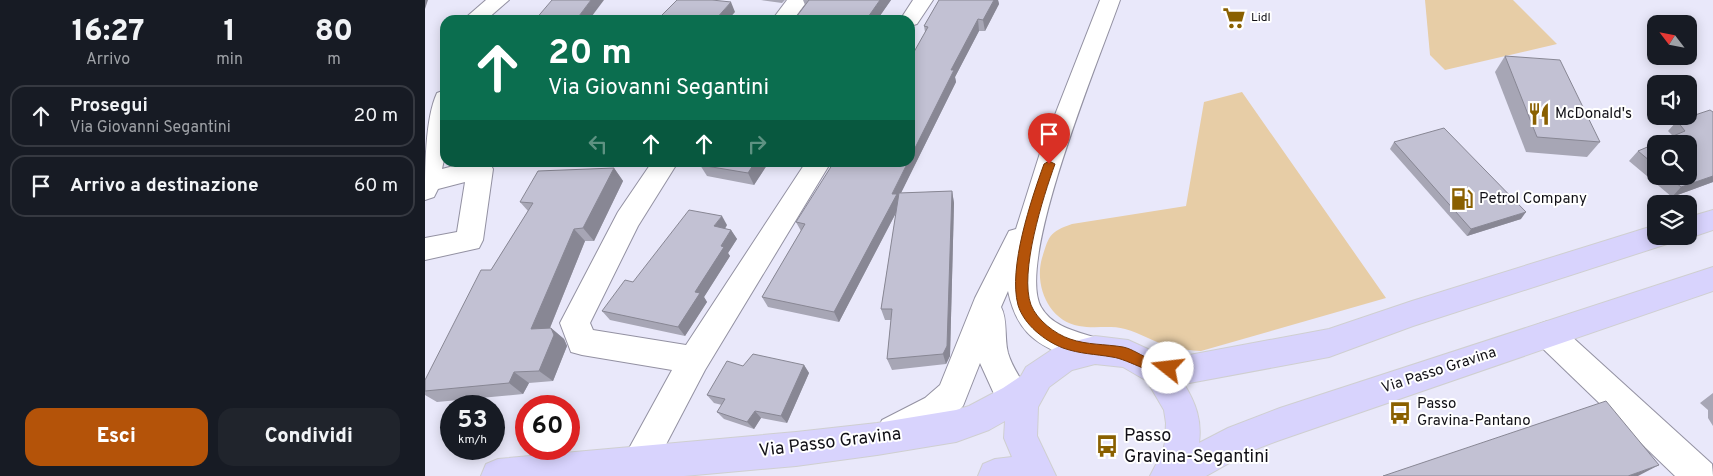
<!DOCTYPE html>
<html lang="it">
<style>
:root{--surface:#171b24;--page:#20242c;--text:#f1f3f6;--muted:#9ea1a6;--line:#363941;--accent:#b45309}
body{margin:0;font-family:Overpass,sans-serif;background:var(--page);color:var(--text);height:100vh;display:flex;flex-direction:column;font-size:19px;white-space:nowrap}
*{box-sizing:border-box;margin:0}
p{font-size:16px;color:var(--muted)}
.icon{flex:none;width:28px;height:28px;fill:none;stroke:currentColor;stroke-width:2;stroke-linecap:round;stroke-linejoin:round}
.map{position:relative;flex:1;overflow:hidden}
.panel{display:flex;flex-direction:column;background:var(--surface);width:425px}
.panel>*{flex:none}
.guide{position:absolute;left:15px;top:15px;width:475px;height:152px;border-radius:15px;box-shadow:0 2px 12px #0003;background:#0b6e4f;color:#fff;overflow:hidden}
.needle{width:32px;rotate:302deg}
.tools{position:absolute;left:1222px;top:15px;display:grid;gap:10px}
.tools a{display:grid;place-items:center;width:50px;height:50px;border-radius:10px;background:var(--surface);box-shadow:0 2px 12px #0003;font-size:25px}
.speed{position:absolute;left:15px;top:395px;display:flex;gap:10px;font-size:25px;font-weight:700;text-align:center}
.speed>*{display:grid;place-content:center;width:65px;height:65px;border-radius:50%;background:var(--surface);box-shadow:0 2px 12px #0003;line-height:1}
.speed small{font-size:12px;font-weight:400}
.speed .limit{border:8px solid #d22;background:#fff;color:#111}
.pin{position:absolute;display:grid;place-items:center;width:42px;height:42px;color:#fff;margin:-51px -21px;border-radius:50% 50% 50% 0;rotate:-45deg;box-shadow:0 0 5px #0007}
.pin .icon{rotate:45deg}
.me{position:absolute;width:55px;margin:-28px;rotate:286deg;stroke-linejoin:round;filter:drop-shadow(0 0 4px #0008)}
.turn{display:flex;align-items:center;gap:18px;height:105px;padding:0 25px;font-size:22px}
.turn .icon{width:65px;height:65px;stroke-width:2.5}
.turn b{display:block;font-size:35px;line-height:42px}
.lanes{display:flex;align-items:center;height:48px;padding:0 25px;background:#0003;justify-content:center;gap:25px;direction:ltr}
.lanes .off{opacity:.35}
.eta{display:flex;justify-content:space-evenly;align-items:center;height:85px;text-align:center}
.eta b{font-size:30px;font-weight:800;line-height:35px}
.cta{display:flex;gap:10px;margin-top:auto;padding:10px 25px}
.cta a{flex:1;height:58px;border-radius:15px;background:var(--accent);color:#fff;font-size:20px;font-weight:800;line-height:58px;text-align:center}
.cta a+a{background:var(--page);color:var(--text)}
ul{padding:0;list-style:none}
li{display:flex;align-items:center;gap:15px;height:62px;margin:0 10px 8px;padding:0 15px;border:2px solid var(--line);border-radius:15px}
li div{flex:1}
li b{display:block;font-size:19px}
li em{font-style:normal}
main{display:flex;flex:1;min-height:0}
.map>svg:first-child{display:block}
</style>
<main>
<section class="panel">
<div class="eta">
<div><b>16:27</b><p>Arrivo</p></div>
<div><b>1</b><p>min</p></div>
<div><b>80</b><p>m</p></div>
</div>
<ul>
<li><svg class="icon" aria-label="ahead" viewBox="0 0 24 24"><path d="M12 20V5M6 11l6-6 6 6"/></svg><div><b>Prosegui</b><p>Via Giovanni Segantini</p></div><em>20 m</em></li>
<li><svg class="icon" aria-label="arrive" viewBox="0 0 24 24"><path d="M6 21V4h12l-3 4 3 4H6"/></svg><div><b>Arrivo a destinazione</b></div><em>60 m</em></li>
</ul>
<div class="cta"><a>Esci</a><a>Condividi</a></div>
</section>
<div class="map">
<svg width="1288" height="476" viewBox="0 0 1288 476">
<rect width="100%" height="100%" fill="#e9e8fa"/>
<g fill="#e7cda6">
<polygon points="1000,0 1088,0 1132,44 1020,70 1005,55"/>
<path d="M 817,92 L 961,298 L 776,351 C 766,350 755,350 746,347 C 730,343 716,333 700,329 C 685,325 669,329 654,326 C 624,321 609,286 617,258 C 624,236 624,232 647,224 L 761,206 L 779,102 Z"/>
</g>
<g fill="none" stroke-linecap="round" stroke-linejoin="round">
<defs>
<g id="minor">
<polygon points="61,0 84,0 61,20 38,20"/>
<polygon points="362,0 383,0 368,20 347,20"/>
<polygon points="488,0 508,0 492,24 485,26 485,20 475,20"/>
<path d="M 675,0 L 695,0 C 676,55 590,260 616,307 C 628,328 654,332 675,339 L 679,349 L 675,359 C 661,364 655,361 642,356 C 607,343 591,328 583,291 L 576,307 C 583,320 579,338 583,353 C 589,373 604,389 612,408 L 608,419 L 596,423 L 584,419 L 570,396 L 555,363 L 538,406 L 524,420 L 469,447 L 457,442 L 452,431 L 457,420 L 500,398 L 515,385 L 550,298 L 584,231 L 591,229 L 615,153 Z"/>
<path d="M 20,90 L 20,155 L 17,169 L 44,162 L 64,162 L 68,169 L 58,240 L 54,248 L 0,260 L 0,238 L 32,232 L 40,182 L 13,189 L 9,197 L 0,200 C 0,169 0,119 12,93 Z"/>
<polygon points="227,162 253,162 213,226 165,323 168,330 261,345 381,162 406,162 280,370 225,475 203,476 201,475 196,463 247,370 157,355 146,352 135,323 193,212"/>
<polygon points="1123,321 1134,325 1287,464 1288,476 1250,476 1112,343 1108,334 1112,325"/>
</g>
<g id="primary">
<polygon points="1288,210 1288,230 1264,238 1260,236 1264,236 1264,217"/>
<path d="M 1231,225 L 1231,236 L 1246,236 L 1242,244 L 988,326 L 904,357 L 759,384 C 771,403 777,421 774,443 L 803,428 L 855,408 L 1288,267 L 1288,291 L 855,440 L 826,451 L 781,476 L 725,476 L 738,451 L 740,442 L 741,423 L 739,410 L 722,381 L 698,367 L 670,364 L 647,370 L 624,387 L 613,407 L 612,436 L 631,476 L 553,476 L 558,464 L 570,459 L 587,457 L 579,438 L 580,421 L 564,430 L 531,442 L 452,455 L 371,466 L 259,476 L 56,476 L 61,464 L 73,459 L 371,432 L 452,423 L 531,410 L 544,406 L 578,388 L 596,376 L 601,367 L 628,349 L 639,344 L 670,336 L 703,340 L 725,350 L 759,356 L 904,329 L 987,301 Z"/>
</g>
</defs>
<use href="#minor" stroke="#9391a2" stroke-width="2"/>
<use href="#primary" stroke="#cfcfd0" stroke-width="2"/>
<use href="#minor" fill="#fff" fill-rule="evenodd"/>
<use href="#primary" fill="#d8d3fd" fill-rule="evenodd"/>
</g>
<g fill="#a7a6b5" fill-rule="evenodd">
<polygon points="336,0 360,0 357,3"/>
<polygon points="378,0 466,0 452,20 369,20 380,5"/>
<polygon points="514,0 573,0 574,4 560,31 554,31 530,77 531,82 476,193 527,191 529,203 525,356 521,364 467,370 462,359 466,320 460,320 456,309 471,213 414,322 343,307 337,297 376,231 371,222 485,162 500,32 499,26"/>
<polygon points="1080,56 1175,142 1162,157 1101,152 1070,72"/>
<path d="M 1288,112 L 1288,182 L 1247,197 L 1204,161 L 1213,151 L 1248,136 L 1243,131 L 1252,121 ZM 1231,144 L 1264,176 L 1231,176 Z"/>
<polygon points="969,142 1096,219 1042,236 965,149"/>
<polygon points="276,162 344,162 329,185 282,176 275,165"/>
<polygon points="189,168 198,181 169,241 160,241 125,328 126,328 139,339 142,346 128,381 104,383 98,394 12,402 0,395 0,380 66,270 103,211 95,202"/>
<polygon points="302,225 300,229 306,230 312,239 303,253 305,256 279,297 282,302 260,336 185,320 177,311 208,282"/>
<polygon points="379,365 384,373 362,423 336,418 329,429 299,419 292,412 297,405 289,403 282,395 318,366"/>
<polygon points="1288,393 1288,426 1283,418 1283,410 1275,403"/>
</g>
<g fill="#888794">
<polygon points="0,0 3,0 0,9"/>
<polygon points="166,0 179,0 164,20 151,20"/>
<polygon points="455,0 466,0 452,20 441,20"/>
<polygon points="569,0 573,0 574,4 560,31 558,20"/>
<polygon points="306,2 310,12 303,20 290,20"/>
<polygon points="553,19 554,31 530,77 531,82 473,199 475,205 414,322 409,312 483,162 485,162 485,158 526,70"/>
<polygon points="330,162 344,162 329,185 323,173"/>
<polygon points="189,168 198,181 169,241 158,228"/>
<polygon points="1288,176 1288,182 1247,197 1256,187"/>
<polygon points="527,191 529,203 525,356 521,364 518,354"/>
<polygon points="1101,212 1096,219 1042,236 1046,229"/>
<polygon points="297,216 302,225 295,236 289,226"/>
<polygon points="149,229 160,241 120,340 106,329"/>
<polygon points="306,230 312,239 303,253 305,256 279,297 282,302 260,336 253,327 270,292 296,246"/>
<polygon points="126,328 139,339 142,346 128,381 114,371"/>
<polygon points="379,365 384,373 362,423 356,416"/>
<polygon points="89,372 104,383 98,394 84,383"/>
<polygon points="330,411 336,418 329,429 322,422"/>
<polygon points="1234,465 1213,476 1203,476"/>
</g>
<g fill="#c2c1d3" stroke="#888794">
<polygon points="127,0 166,0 151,20 110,20"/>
<polygon points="252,0 287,0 306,2 290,20 232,20"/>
<polygon points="384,0 455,0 441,20 369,20"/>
<polygon points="514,0 569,0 558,20 553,19 526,70 529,70 485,158 485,59 503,27 499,26"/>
<polygon points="1080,56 1135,60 1175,142 1112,137"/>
<polygon points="1285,110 1288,112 1288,176 1256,187 1243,176 1264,176 1264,144 1231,144 1231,166 1213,151 1260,131 1252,121"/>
<polygon points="1019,128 1101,212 1046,229 969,142"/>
<polygon points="276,162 330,162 323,173 275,165"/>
<polygon points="409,162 483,162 467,194 472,194 409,312 337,297 380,224 371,222"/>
<polygon points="189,168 158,228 149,229 106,329 126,328 129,335 114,371 89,372 84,383 0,391 0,380 56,270 66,270 108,203 95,202 113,171"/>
<polygon points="527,191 522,346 518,354 462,359 467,309 456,309 474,193"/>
<polygon points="264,210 297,216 289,226 306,230 296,246 299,247 270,292 275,293 253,327 177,311 200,280 208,282"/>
<polygon points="328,354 379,365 356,416 330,411 322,422 292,412 300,399 282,395 302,361 318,366"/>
<polygon points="1181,401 1234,465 1203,476 958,476"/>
</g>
<path fill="#b45309" stroke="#753606" d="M 624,161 L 630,164 C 618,197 594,273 606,305 C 612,320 630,334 645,339 C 662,345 680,344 698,347 C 708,349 716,356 726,359 C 733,361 741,362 748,364 L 750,368 L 748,373 C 732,379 704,359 687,357 C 670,354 655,354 638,348 C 620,341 599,325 593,305 C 583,268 606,200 619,164 Z"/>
<defs>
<symbol id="supermarket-bare" viewBox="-9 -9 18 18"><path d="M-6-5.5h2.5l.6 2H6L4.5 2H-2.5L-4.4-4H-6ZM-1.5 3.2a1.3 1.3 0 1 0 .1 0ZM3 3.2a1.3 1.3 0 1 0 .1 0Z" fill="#8a6000" stroke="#fff" stroke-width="2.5" paint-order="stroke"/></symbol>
<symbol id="restaurant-bare" viewBox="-9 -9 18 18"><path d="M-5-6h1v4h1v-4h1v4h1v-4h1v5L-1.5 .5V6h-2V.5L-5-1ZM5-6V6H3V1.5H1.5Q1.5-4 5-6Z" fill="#8a6000" stroke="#fff" stroke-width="2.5" paint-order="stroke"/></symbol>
<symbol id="fuel-bare" viewBox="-9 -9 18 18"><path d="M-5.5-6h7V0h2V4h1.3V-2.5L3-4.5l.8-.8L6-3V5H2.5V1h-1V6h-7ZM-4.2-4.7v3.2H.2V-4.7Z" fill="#8a6000" stroke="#fff" stroke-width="2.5" paint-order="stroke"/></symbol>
<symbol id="bus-bare" viewBox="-9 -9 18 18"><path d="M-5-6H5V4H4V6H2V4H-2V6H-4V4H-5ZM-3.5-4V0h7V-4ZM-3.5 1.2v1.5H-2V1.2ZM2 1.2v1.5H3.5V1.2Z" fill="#8a6000" stroke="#fff" stroke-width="2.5" paint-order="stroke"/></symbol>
</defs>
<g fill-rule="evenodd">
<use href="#supermarket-bare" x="793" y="2" width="32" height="32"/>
<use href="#restaurant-bare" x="1098" y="98" width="32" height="32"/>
<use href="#fuel-bare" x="1021" y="183" width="32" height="32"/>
<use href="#bus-bare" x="959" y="397" width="32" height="32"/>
<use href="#bus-bare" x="666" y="430" width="32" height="32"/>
</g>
<g text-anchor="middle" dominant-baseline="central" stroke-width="4" stroke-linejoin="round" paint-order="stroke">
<g font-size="12" fill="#111016" stroke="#fff" text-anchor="start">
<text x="826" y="18">Lidl</text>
</g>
<g font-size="15" fill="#111016" stroke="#fff" text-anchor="start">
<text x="1130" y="114">McDonald's</text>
<text x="1054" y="199">Petrol Company</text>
<text x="992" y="404">Passo<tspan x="992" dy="17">Gravina-Pantano</tspan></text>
</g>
<g font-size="15" fill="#111016" stroke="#fff">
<text transform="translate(1014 371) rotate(-18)">Via Passo Gravina</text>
</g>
<g font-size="18" fill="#111016" stroke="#fff" text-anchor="start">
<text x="699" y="436">Passo<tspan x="699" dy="21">Gravina-Segantini</tspan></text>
</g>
<g font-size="18" fill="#111016" stroke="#fff">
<text transform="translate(405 443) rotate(-7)">Via Passo Gravina</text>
</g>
</g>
</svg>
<div class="tools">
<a><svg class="needle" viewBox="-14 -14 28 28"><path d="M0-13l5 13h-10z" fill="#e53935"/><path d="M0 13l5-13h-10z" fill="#9ea1a6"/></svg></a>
<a><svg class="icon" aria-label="sound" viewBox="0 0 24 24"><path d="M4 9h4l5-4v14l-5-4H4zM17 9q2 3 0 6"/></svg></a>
<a><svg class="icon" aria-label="search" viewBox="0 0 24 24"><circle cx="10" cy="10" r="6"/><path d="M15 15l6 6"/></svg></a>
<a><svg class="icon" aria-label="layers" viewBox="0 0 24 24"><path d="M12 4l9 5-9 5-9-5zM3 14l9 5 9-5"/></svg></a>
</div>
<div class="speed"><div>53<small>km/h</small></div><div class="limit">60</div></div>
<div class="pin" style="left:624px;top:164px;background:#d93025"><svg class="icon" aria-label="arrive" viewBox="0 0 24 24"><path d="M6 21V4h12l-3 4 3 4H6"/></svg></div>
<svg class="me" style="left:743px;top:368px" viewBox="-20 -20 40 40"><circle r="19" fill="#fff"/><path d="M0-13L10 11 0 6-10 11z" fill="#b45309"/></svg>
<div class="guide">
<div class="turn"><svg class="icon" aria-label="ahead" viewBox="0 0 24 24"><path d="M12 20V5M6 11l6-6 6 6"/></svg><div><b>20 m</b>Via Giovanni Segantini</div></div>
<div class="lanes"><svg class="icon off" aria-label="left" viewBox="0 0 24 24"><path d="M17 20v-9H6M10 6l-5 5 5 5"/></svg><svg class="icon" aria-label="ahead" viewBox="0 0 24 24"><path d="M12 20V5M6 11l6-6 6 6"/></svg><svg class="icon" aria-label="ahead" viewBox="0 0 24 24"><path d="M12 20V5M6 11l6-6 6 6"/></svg><svg class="icon off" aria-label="right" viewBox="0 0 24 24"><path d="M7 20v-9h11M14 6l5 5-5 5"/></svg></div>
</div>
</div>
</main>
